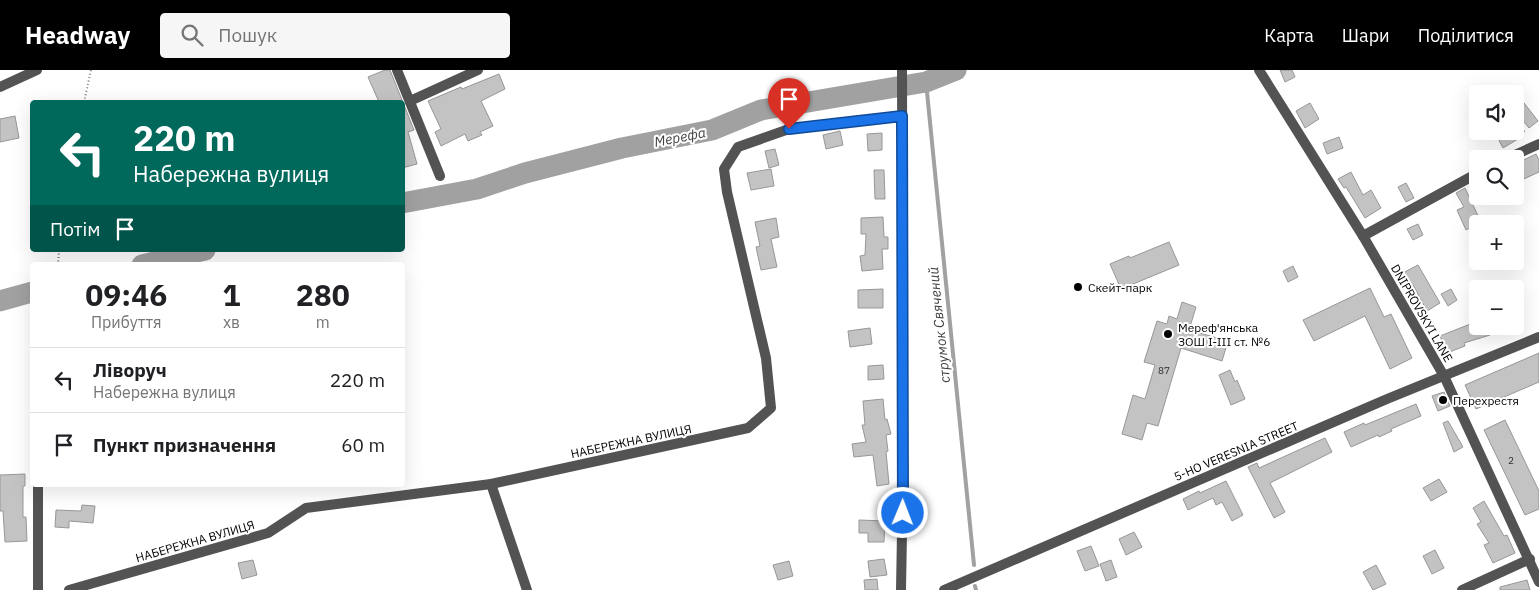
<!DOCTYPE html>
<html lang="uk">
<meta charset="utf-8">
<style>
:root{--surface:#fff;--page:#f6f6f6;--text:#202124;--muted:#757577;--line:#e0e0e0;--accent:#000}
body{margin:0;font-family:"IBM Plex Sans",sans-serif;background:var(--page);color:var(--text);height:100vh;display:flex;flex-direction:column;font-size:19px;white-space:nowrap}
*{box-sizing:border-box;margin:0}
p{font-size:16px;color:var(--muted)}
.icon{flex:none;width:28px;height:28px;fill:none;stroke:currentColor;stroke-width:2;stroke-linecap:round;stroke-linejoin:round}
.map{position:relative;flex:1;overflow:hidden}
.panel{position:absolute;left:30px;top:192px;width:375px;height:225px;display:flex;flex-direction:column;background:var(--surface);border-radius:5px;box-shadow:0 5px 20px #0002}
.panel>*{flex:none}
.banner{position:absolute;left:30px;top:30px;width:375px;height:152px;border-radius:5px;box-shadow:0 5px 20px #0002;background:#00695c;color:#fff;overflow:hidden}
.buttons{position:absolute;left:1469px;top:15px;display:grid;gap:10px}
.buttons a{display:grid;place-items:center;width:55px;height:55px;border-radius:5px;background:var(--surface);box-shadow:0 5px 20px #0002;font-size:25px}
.pin{position:absolute;display:grid;place-items:center;width:42px;height:42px;color:#fff;margin:-51px -21px;border-radius:50% 50% 50% 0;rotate:-45deg;box-shadow:0 0 5px #0007}
.pin .icon{rotate:45deg}
.me{position:absolute;width:55px;margin:-28px;rotate:1deg;stroke-linejoin:round;filter:drop-shadow(0 0 4px #0008)}
.turn{display:flex;align-items:center;gap:18px;height:105px;padding:0 20px;font-size:22px}
.turn .icon{width:65px;height:65px;stroke-width:2.5}
.turn b{display:block;font-size:35px;line-height:42px}
.then{display:flex;align-items:center;height:48px;padding:0 20px;background:#0003;gap:10px;font-size:19px}
.eta{display:flex;justify-content:space-evenly;align-items:center;height:85px;text-align:center}
.eta b{font-size:30px;font-weight:800;line-height:35px}
ul{padding:0;list-style:none}
li{display:flex;align-items:center;gap:15px;height:65px;padding:0 20px;border-top:1px solid var(--line)}
li div{flex:1}
li b{display:block;font-size:19px}
li em{font-style:normal}
header{display:flex;align-items:center;gap:30px;box-sizing:border-box;height:70px;padding:0 25px;background:var(--accent);color:#fff}
header strong{font-size:24px}
nav{display:flex;gap:28px;margin-inline-start:auto;font-size:18px}
.search{width:350px;height:45px;background:var(--page);display:flex;align-items:center;gap:12px;box-sizing:border-box;padding:0 18px;border-radius:5px;color:var(--muted);font-size:19px}
.map>svg:first-child{display:block}
</style>
<header>
<strong>Headway</strong>
<div class="search"><svg class="icon" aria-label="search" viewBox="0 0 24 24"><circle cx="10" cy="10" r="6"/><path d="M15 15l6 6"/></svg>Пошук</div>
<nav><a>Карта</a><a>Шари</a><a>Поділитися</a></nav>
</header>
<div class="map">
<svg width="1539" height="520" viewBox="0 0 1539 520">
<rect width="100%" height="100%" fill="#fff"/>
<g fill="none" stroke-linecap="round" stroke-linejoin="round">
<g stroke="#a1a1a1" stroke-width="4">
<polyline points="926,12 974,495"/>
<polyline points="975,516 976,520"/>
</g>
<g stroke="#a1a1a1" stroke-width="21">
<polyline points="402,133 477,119 525,103 622,78 712,60 761,40 926,12 956,0"/>
<polyline points="142,195 205,180"/>
<polyline points="0,231 32,222"/>
</g>
</g>
<g fill="#c3c3c3" stroke="#979797">
<polygon points="385,0 390,0 414,60 408,62 417,94 402,98 402,32 379,32 368,7"/>
<polygon points="1280,0 1292,0 1295,7 1285,12"/>
<polygon points="499,4 505,19 481,31 493,56 480,62 482,65 468,71 465,64 441,76 435,62 441,59 428,31 461,17 462,19"/>
<polygon points="1310,33 1319,49 1305,58 1296,41"/>
<polygon points="1524,33 1538,51 1529,58 1515,41"/>
<polygon points="15,46 19,68 0,72 0,49"/>
<polygon points="840,61 843,75 826,79 823,65"/>
<polygon points="1494,61 1525,61 1517,68 1518,69 1503,78"/>
<polygon points="882,63 882,80 868,81 867,64"/>
<polygon points="1339,67 1343,78 1327,84 1323,73"/>
<polygon points="775,79 779,95 769,98 765,81"/>
<polygon points="1536,84 1539,90 1539,102 1515,113 1515,94"/>
<polygon points="771,99 774,116 751,120 747,103"/>
<polygon points="874,100 884,100 885,129 875,129"/>
<polygon points="1351,102 1363,125 1371,120 1381,138 1365,148 1346,117 1344,118 1338,109"/>
<polygon points="1406,113 1414,128 1406,132 1398,117"/>
<polygon points="1465,118 1481,152 1466,160 1457,140 1464,137 1456,123"/>
<polygon points="883,147 884,167 888,167 888,179 882,179 883,199 862,201 860,186 865,185 866,164 861,164 861,148"/>
<polygon points="776,148 779,167 771,169 777,197 761,200 756,177 760,176 755,152"/>
<polygon points="1418,154 1423,165 1413,170 1407,159"/>
<polygon points="1169,172 1179,195 1121,219 1110,194 1129,186 1130,188"/>
<polygon points="1418,195 1440,233 1427,241 1413,215 1407,219 1399,205"/>
<polygon points="1293,196 1298,207 1288,212 1283,201"/>
<polygon points="1370,218 1384,247 1391,244 1412,288 1390,299 1365,246 1314,271 1303,250"/>
<polygon points="883,219 883,238 858,238 858,220"/>
<polygon points="1451,219 1457,230 1448,236 1441,224"/>
<polygon points="1182,232 1196,237 1189,260 1228,271 1222,291 1181,278 1158,356 1147,353 1142,370 1122,364 1133,325 1145,329 1155,295 1144,292 1157,251 1167,254 1169,246 1177,249"/>
<polygon points="1478,251 1478,256 1488,256 1490,265 1464,273 1465,276 1447,283 1440,266"/>
<polygon points="870,258 872,274 850,277 848,261"/>
<polygon points="1539,283 1539,312 1476,339 1465,315"/>
<polygon points="883,295 884,309 868,310 868,296"/>
<polygon points="1230,300 1235,312 1237,310 1245,329 1231,335 1219,305"/>
<polygon points="1444,322 1450,336 1438,341 1432,326"/>
<polygon points="883,329 885,350 887,349 891,364 886,365 888,381 886,382 889,414 877,416 873,385 854,387 852,374 866,372 862,355 865,355 863,331"/>
<polygon points="1416,334 1421,346 1391,359 1392,361 1379,367 1378,365 1351,377 1344,362 1364,353 1365,355"/>
<polygon points="1505,350 1539,421 1539,439 1525,445 1484,360"/>
<polygon points="1448,351 1463,377 1454,382 1443,353"/>
<polygon points="1325,368 1332,382 1270,413 1285,442 1274,448 1248,397 1257,393 1259,398"/>
<polygon points="25,404 25,416 23,416 23,447 26,447 27,471 5,472 3,441 0,441 0,405"/>
<polygon points="1439,409 1447,422 1431,431 1423,418"/>
<polygon points="1226,411 1243,445 1232,451 1222,432 1216,435 1213,428 1188,440 1183,429 1199,421 1200,423"/>
<polygon points="1484,431 1504,466 1507,465 1515,483 1493,493 1484,475 1489,473 1477,454 1481,452 1473,438"/>
<polygon points="82,435 95,436 93,453 69,451 69,458 55,457 56,440 81,441"/>
<polygon points="859,450 885,451 884,472 868,472 868,463 859,463"/>
<polygon points="1134,462 1142,477 1126,485 1119,469"/>
<polygon points="1091,476 1099,496 1085,501 1077,481"/>
<polygon points="1435,480 1444,498 1432,504 1423,486"/>
<polygon points="884,489 887,505 870,507 868,491"/>
<polygon points="253,490 257,505 242,509 238,493"/>
<polygon points="1111,490 1117,507 1106,511 1100,494"/>
<polygon points="789,491 793,506 778,510 773,495"/>
<polygon points="1376,495 1386,514 1373,520 1363,502"/>
<polygon points="877,509 878,520 865,520 864,510"/>
<polygon points="1527,510 1530,520 1500,520 1500,517"/>
</g>
<g fill="none" stroke-linecap="round" stroke-linejoin="round">
<g stroke="#757575" stroke-width="2" stroke-dasharray="1 2.5" stroke-linecap="butt">
<polyline points="84,32 91,0"/>
<polyline points="58,195 59,180"/>
</g>
<g stroke="#535353" stroke-width="10">
<polyline points="397,0 440,106"/>
<polyline points="1259,0 1363,166 1444,306 1539,512"/>
<polyline points="0,17 37,0"/>
<polyline points="410,31 478,0"/>
<polyline points="1506,89 1539,74"/>
<polyline points="1363,166 1478,103"/>
<polyline points="491,414 527,520"/>
<polyline points="38,520 38,415"/>
<polyline points="69,520 268,463 306,438 491,414 748,358 771,338 766,288 727,122 724,99 738,77 789,59 902,46"/>
<polyline points="1462,520 1530,489"/>
</g>
<g stroke="#535353" stroke-width="10">
<polyline points="901,520 903,405 902,0"/>
<polyline points="944,520 1387,329 1539,267"/>
</g>
</g>
<g fill="none" stroke-linecap="round" stroke-linejoin="round">
<defs>
<polyline id="route" points="789,59 902,46 903,443"/>
</defs>
<use href="#route" stroke="#114b97" stroke-width="12"/>
<use href="#route" stroke="#1a73e8" stroke-width="9"/>
</g>
<g fill="#000" stroke="#fff" stroke-width="2">
<circle cx="1078" cy="217" r="5"/>
<circle cx="1168" cy="264" r="5"/>
<circle cx="1443" cy="330" r="5"/>
</g>
<g text-anchor="middle" dominant-baseline="central" stroke-width="4" stroke-linejoin="round" paint-order="stroke">
<g font-size="10" fill="#313131">
<text x="1164" y="300">87</text>
<text x="1511" y="390">2</text>
</g>
<g font-size="12" fill="#000" stroke="#fff" text-anchor="start">
<text x="1088" y="217">Скейт-парк</text>
<text x="1178" y="257">Мереф'янська<tspan x="1178" dy="14">ЗОШ І-ІІІ ст. №6</tspan></text>
<text x="1453" y="330">Перехрестя</text>
</g>
<g font-size="12" fill="#000" stroke="#fff">
<text transform="translate(1422 243) rotate(60)">DNIPROVSKYI LANE</text>
<text transform="translate(631 371) rotate(-12)">НАБЕРЕЖНА ВУЛИЦЯ</text>
<text transform="translate(1236 381) rotate(-23)">5-HO VERESNIA STREET</text>
<text transform="translate(195 471) rotate(-16)">НАБЕРЕЖНА ВУЛИЦЯ</text>
</g>
<g font-size="14" font-style="italic" fill="#424242" stroke="#fff">
<text transform="translate(680 67) rotate(-11)">Мерефа</text>
<text transform="translate(939 255) rotate(-96)">струмок Свячений</text>
</g>
</g>
</svg>
<div class="buttons">
<a><svg class="icon" aria-label="sound" viewBox="0 0 24 24"><path d="M4 9h4l5-4v14l-5-4H4zM17 9q2 3 0 6"/></svg></a>
<a><svg class="icon" aria-label="search" viewBox="0 0 24 24"><circle cx="10" cy="10" r="6"/><path d="M15 15l6 6"/></svg></a>
<a>+</a>
<a>−</a>
</div>
<div class="pin" style="left:789px;top:59px;background:#d93025"><svg class="icon" aria-label="arrive" viewBox="0 0 24 24"><path d="M6 21V4h12l-3 4 3 4H6"/></svg></div>
<svg class="me" style="left:903px;top:443px" viewBox="-20 -20 40 40"><circle r="17" fill="#1a73e8" stroke="#fff" stroke-width="3"/><path d="M0-11L8 9 0 5-8 9z" fill="#fff"/></svg>
<div class="banner">
<div class="turn"><svg class="icon" aria-label="left" viewBox="0 0 24 24"><path d="M17 20v-9H6M10 6l-5 5 5 5"/></svg><div><b>220 m</b>Набережна вулиця</div></div>
<div class="then">Потім<svg class="icon" aria-label="arrive" viewBox="0 0 24 24"><path d="M6 21V4h12l-3 4 3 4H6"/></svg></div>
</div>
<section class="panel">
<div class="eta">
<div><b>09:46</b><p>Прибуття</p></div>
<div><b>1</b><p>хв</p></div>
<div><b>280</b><p>m</p></div>
</div>
<ul>
<li><svg class="icon" aria-label="left" viewBox="0 0 24 24"><path d="M17 20v-9H6M10 6l-5 5 5 5"/></svg><div><b>Ліворуч</b><p>Набережна вулиця</p></div><em>220 m</em></li>
<li><svg class="icon" aria-label="arrive" viewBox="0 0 24 24"><path d="M6 21V4h12l-3 4 3 4H6"/></svg><div><b>Пункт призначення</b></div><em>60 m</em></li>
</ul>
</section>
</div>
